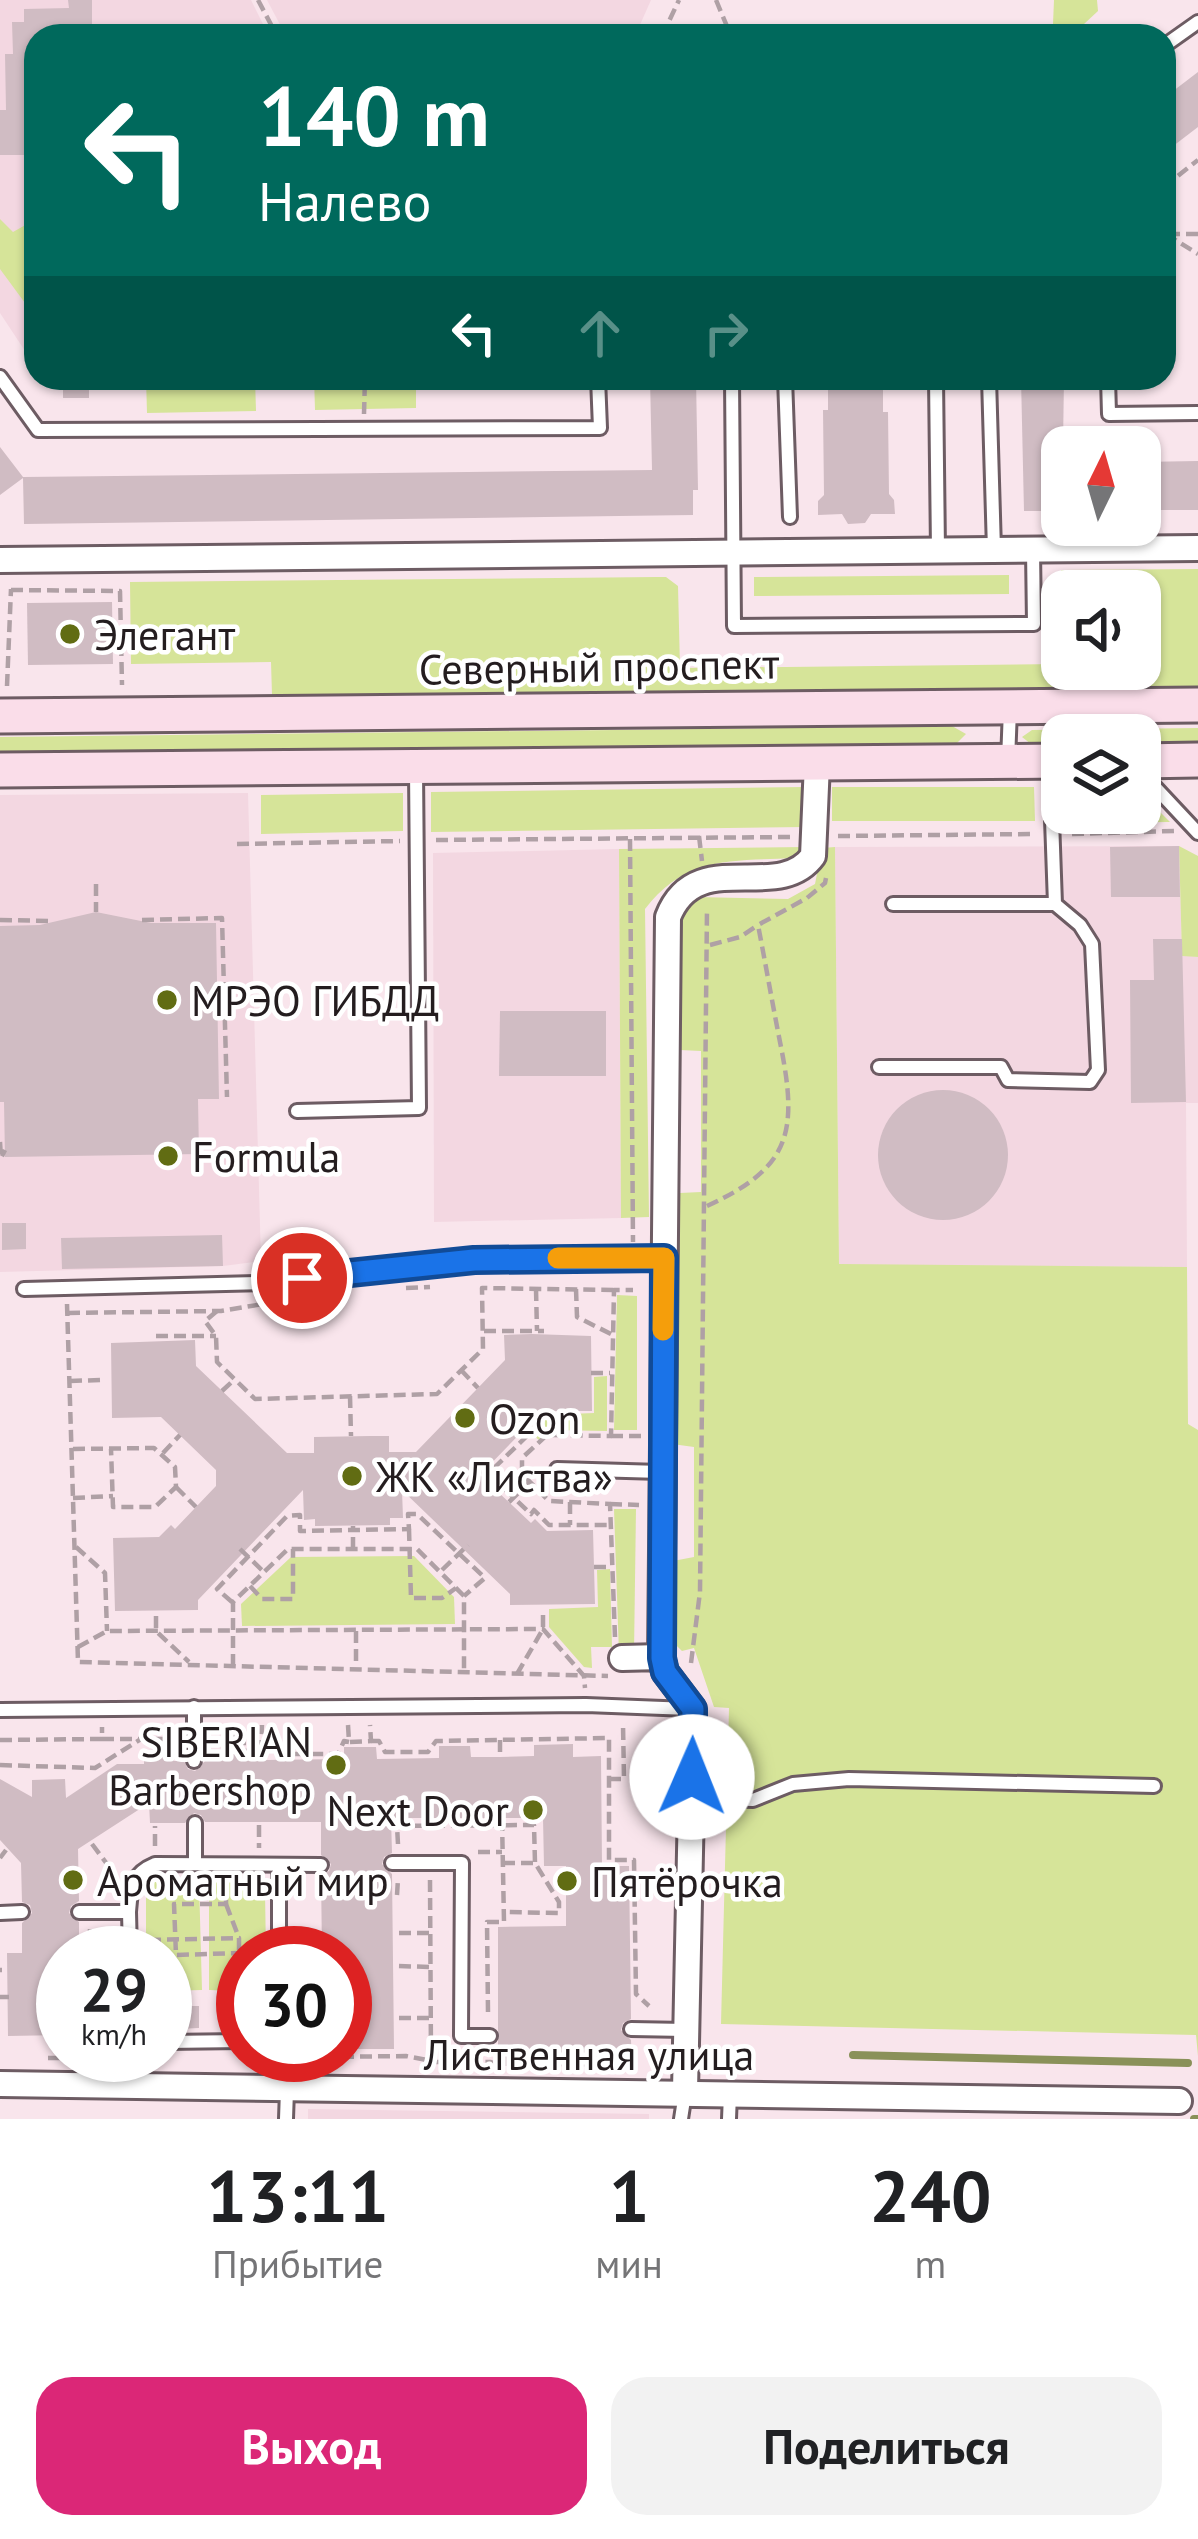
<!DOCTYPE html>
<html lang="ru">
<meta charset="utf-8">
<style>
:root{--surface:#fff;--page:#f2f2f2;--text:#202124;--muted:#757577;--accent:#db2777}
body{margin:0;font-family:"PT Sans",sans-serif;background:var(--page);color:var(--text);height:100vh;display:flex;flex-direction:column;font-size:45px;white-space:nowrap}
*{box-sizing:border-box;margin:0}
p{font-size:39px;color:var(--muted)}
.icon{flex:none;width:66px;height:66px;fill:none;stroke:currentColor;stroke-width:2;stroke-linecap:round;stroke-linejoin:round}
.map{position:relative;height:2119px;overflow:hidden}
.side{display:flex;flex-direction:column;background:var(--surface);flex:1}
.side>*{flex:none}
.top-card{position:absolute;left:24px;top:24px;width:1152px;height:366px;border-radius:36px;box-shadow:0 3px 9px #0004;background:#00695c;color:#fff;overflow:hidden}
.needle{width:78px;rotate:5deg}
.fabs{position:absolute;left:1041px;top:426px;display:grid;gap:24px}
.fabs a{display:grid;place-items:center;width:120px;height:120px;border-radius:24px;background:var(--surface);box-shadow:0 3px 9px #0004;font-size:60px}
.speed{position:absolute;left:36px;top:1926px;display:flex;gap:24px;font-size:60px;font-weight:700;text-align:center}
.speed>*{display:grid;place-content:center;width:156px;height:156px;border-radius:50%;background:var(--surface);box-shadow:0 3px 9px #0004;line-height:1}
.speed small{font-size:30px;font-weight:400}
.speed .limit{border:18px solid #d22;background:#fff;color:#111}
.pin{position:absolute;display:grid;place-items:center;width:102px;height:102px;color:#fff;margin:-51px;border:6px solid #fff;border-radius:50%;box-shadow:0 3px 12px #0007}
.me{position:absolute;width:132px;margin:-66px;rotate:1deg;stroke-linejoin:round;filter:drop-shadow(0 0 9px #0008)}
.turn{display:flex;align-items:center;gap:42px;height:252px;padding:0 36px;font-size:54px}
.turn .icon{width:156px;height:156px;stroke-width:2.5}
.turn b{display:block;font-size:84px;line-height:102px}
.lanes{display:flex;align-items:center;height:114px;padding:0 36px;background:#0003;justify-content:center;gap:60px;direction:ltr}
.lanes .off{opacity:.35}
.eta{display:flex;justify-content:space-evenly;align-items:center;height:204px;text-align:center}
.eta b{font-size:72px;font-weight:700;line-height:84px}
.cta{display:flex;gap:24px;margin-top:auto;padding:24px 36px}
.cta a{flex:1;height:138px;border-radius:36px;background:var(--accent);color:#fff;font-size:48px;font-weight:700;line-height:138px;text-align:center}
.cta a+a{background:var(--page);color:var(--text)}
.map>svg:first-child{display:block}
</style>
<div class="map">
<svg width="1198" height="2119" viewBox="0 0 1198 2119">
<rect width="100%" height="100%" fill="#f9e5ec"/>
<g fill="#f3d7e1">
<polygon points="0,0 251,0 269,36 36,36 36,354 27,354 0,313"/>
<polygon points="267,0 651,0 635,36 286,36"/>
<polygon points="248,793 261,1261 223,1266 0,1272 0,795"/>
<polygon points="1179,846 1182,955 1198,957 1198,1103 1186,1103 1187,1267 839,1265 835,847"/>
<polygon points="619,849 621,1218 434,1222 433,853"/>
<polygon points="308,2109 649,2114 649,2119 308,2119"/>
</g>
<g fill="#d6e499" fill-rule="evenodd">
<polygon points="1054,0 1097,0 1098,11 1084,24 1065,32 1053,24"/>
<polygon points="0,219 13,232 36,219 36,318 0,269"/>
<polygon points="146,378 255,378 256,411 147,413"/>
<polygon points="314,378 416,378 416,408 315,410"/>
<path d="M 1198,569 L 1198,686 L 272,695 L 271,662 L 131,664 L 130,582 L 656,577 L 666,577 L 678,586 L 680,668 L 1061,664 L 1061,570 ZM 1062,591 L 1140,591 L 1140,669 L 1062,669 Z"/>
<polygon points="1009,575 1009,594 754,596 754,577"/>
<polygon points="952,726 966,734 956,744 0,752 0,737"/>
<polygon points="1198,728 1198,743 1140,743 1140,735 1062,735 1062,744 1031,744 1022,737 1032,730"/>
<polygon points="804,787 805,827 431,832 431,792"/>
<polygon points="832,787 1034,787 1035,821 832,821"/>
<polygon points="1140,792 1170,822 1065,823 1065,813 1140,813"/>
<polygon points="403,793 403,831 261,834 261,795"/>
<polygon points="1179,846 1198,856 1198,957 1182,956"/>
<path d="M 806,847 L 796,858 C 734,861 686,855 645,909 L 649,1217 L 621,1218 L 619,849 Z"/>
<path d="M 835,847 L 839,1264 L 1187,1267 L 1188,1424 L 1198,1430 L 1198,2056 L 1196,2035 L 721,2024 L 729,1708 L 714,1707 L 694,1648 L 682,1651 L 675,1644 L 673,1561 L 694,1557 L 694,1447 L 672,1444 L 680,1193 L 701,1192 L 701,1051 L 680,1050 C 679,1011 663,920 696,897 L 788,899 L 815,884 L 822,848 Z"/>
<polygon points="617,1295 637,1296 637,1430 614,1430"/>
<polygon points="607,1376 607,1431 548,1430 539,1440 528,1431 544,1415 594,1413 594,1377"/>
<polygon points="614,1509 636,1509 634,1653 619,1654"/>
<polygon points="414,1556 454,1597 455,1624 242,1626 241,1604 291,1557"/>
<polygon points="610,1569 612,1647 591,1647 592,1668 584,1667 549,1627 549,1609 598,1607 597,1570"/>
<polygon points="209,1881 254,1881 265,1892 266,1953 243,1953 243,2025 233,2025 232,1991 209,1990"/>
<polygon points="154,1882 199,1882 202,1990 165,1991 165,1953 146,1953 146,1892"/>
</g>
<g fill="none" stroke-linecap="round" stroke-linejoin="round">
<g stroke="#8a9159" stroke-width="8">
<polyline points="853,2055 1188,2063"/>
<polyline points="1194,2119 1198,2119"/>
</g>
</g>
<g fill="#d0bcc3">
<polygon points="68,0 92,0 92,36 36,36 36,155 0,155 0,110 6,110 5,54 13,54 12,22 24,22 24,9 69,8"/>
<polygon points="1198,72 1198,127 1164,153 1164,98"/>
<rect x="63" y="378" width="26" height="20"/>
<polygon points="650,378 696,378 698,490 693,490 693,515 24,524 23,478 0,495 0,447 23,477 652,470"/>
<polygon points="828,378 883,378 883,412 888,412 889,494 894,500 895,514 871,514 865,523 848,524 842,514 818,515 818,501 824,495 823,410 828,410"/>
<polygon points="1021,378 1064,378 1062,511 1024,511"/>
<polygon points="1198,461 1198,510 1140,510 1140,462"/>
<polygon points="112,602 113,664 28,665 27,603"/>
<polygon points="1179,846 1180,897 1111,897 1110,847"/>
<polygon points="96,912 151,923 216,923 219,1099 198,1099 199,1154 5,1157 4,1102 0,1102 0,926 40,925"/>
<polygon points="1153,939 1182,939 1186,1102 1131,1103 1130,980 1154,980"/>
<polygon points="500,1011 606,1011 606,1076 499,1076"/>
<circle cx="943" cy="1155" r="65"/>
<polygon points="2,1223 26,1223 26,1249 2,1250"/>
<polygon points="222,1235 223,1266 62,1269 61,1238"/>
<polygon points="532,1334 591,1336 592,1411 542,1411 480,1475 531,1523 535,1519 547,1531 593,1530 595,1604 510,1605 510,1594 402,1490 403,1518 390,1518 390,1525 315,1526 315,1519 304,1520 303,1490 198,1600 198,1610 115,1611 113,1538 159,1537 171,1525 175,1529 216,1486 216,1470 161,1417 112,1418 111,1343 195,1340 196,1366 287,1453 314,1453 314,1437 370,1436 389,1436 389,1452 416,1452 505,1360 504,1335"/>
<polygon points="573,1744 573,1757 601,1756 602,1866 629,1866 631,2019 623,2023 621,2030 631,2040 632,2067 498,2066 498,1927 566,1926 566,1866 544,1866 543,1818 391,1818 392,1853 384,1857 382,1864 392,1874 394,2049 345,2049 345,1953 322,1953 321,1875 329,1871 331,1864 321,1855 321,1822 205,1822 201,1815 194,1813 185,1823 150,1823 149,1803 78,1849 79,1901 71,1906 69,1913 79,1922 79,1953 63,1953 63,2035 8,2036 7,1953 22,1953 22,1923 32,1913 30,1905 22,1902 21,1863 0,1840 0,1779 32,1797 32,1780 65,1779 66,1798 117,1764 144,1764 144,1750 174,1749 174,1761 184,1761 188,1769 195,1771 205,1761 228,1760 228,1749 266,1748 266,1760 344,1759 344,1747 376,1747 377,1759 439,1758 439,1746 470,1746 471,1757 500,1757 534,1756 534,1745"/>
<polygon points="177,2006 199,2006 199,2028 177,2029"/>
</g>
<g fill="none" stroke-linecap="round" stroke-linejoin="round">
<defs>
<g id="lane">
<polyline points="1164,46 1198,22"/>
<polyline points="0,377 38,430 600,428 598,378"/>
<polyline points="732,378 734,626 1034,624 1033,550"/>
<polyline points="785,378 790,517"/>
<polyline points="936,378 938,551"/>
<polyline points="989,378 994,550"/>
<polyline points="1108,378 1109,414 1198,413"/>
<polyline points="1008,761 1010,709"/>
<polyline points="1140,771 1198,833"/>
<polyline points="893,904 1055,904"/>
<polyline points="879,1067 1001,1067 1008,1080 1090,1082 1098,1070 1092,944 1080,925 1055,904 1050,763"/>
<polyline points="297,1111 419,1108 416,770"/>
<polyline points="24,1289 261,1283 474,1260 663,1258"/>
<polyline points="557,1469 661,1472"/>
<polyline points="194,1707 194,1761"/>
<polyline points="0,1710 586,1705 689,1709"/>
<polyline points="692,1798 753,1800 793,1784 849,1779 1154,1786"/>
<polyline points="392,1863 462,1863 461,2036 490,2036"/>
<polyline points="195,1864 195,1823"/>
<path d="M 79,1912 L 129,1912 C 131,1887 131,1874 155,1864 L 321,1865"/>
<polyline points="129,1912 130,1953"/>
<polyline points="0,1913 22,1912"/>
<polyline points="279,1953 279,1866"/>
<polyline points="631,2029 686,2030"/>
<polyline points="165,2042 243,2041"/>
<polyline points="286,2119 287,2090"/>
<polyline points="681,2119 685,2093"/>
<polyline points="729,2119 730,2094"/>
</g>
<g id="street">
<polyline points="0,560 1198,548"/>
<path d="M 661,1657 L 668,917 C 696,845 778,904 813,856 L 817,763"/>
<polyline points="622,1658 661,1657 665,1672 693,1709 685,2091"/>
<polyline points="0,2084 1179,2101"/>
</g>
<g id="secondary">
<polyline points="0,716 1198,705"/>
<polyline points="1140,761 1198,760"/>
<polyline points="0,770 1062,761"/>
</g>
</defs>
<use href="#lane" stroke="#6d5c63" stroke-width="18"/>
<use href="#street" stroke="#6d5c63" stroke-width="30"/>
<use href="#secondary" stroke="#6d5c63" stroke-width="39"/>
<g stroke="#afa0a5" stroke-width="4.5" stroke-dasharray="12 6" stroke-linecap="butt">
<polyline points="258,0 277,36"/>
<polyline points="716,0 731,36"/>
<polyline points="662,36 679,0"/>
<polyline points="1054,36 1058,29"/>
<polyline points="1164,187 1198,160"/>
<polyline points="1166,234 1198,254"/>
<polyline points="1168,234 1198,234"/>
<polyline points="364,414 365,378"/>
<polyline points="11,590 120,591 122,685"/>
<polyline points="7,686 11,589"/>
<polyline points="1072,834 1174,831"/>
<polyline points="699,836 702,861"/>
<polyline points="838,836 1036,834"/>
<polyline points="630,839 633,1242"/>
<polyline points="436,840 790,837"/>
<polyline points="237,844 400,841"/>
<polyline points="96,884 96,912"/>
<polyline points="0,920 53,921"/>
<polyline points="142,920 222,918 227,1097"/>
<polyline points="710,945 740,937 758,925"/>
<polyline points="0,1142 1,1158 5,1150"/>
<path d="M 707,1206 C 790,1168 798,1133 781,1047 C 773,1007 766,966 758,925 L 807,898 L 825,883 L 826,878"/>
<polyline points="406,1288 430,1287"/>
<polyline points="536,1289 537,1331"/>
<polyline points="576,1289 577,1317 611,1334"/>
<polyline points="67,1304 78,1662 608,1676"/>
<polyline points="217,1311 205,1321 216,1336 217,1362 255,1399 437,1394 483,1349 482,1288 614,1290"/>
<polyline points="68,1313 221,1311 269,1303"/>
<polyline points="484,1331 544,1331"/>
<polyline points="156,1336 216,1336"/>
<polyline points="461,1370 478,1388"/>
<polyline points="591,1373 610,1373"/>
<polyline points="70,1381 101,1380"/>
<polyline points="222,1391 235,1379"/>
<polyline points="350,1396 351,1436"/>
<polyline points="528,1435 495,1467 496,1481 531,1514 534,1510 549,1525 611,1525"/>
<polyline points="611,1436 641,1436"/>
<polyline points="73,1449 154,1448 175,1467 176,1487 155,1507 113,1507 111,1449"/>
<polyline points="163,1453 180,1435"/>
<polyline points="176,1487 196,1507"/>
<polyline points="73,1498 113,1496"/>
<polyline points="509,1502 530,1482"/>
<polyline points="570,1502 570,1525"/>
<polyline points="610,1504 639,1505"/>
<polyline points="409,1529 411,1598 442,1598 456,1588"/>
<polyline points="76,1547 105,1573 107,1631"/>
<polyline points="240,1549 264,1572"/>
<polyline points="353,1549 353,1526"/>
<polyline points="594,1567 612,1567"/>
<polyline points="442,1570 468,1545"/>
<polyline points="250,1586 262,1599 293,1599 293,1549"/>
<polyline points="232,1602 217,1589 287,1516 300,1515 300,1531 409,1529 408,1514 417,1514 485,1578 464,1596"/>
<polyline points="156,1616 156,1631 189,1662"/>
<polyline points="356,1631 356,1667"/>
<polyline points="615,1637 610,1504 549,1501 522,1474 522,1458 547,1435 611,1436 614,1290 633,1290"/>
<polyline points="78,1647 107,1631 543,1629 584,1676 585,1688"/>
<polyline points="691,1663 700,1592 707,908"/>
<polyline points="233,1666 233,1602 288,1549 417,1549 464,1596 464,1672"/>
<polyline points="517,1674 543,1629 543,1610"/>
<polyline points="234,1725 234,1743 261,1743 262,1725"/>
<polyline points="348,1725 349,1742 371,1741 370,1725"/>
<polyline points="102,1739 174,1739"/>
<polyline points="0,1740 102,1739 102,1727"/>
<polyline points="500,1740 500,1757"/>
<polyline points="371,1741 379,1741 385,1752 428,1752 436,1741 609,1738 609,1860 634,1860 636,1994 649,2006"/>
<polyline points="261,1743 275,1754 338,1754 344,1741 349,1742"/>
<polyline points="213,1756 221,1756 226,1743 234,1743"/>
<polyline points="0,1765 95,1768 141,1739"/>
<polyline points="609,1779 624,1779 623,1724"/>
<polyline points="259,1825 259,1848"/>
<polyline points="92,1844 116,1876"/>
<polyline points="398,1844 397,1826 534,1825 535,1863"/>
<polyline points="155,1846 155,1826"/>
<polyline points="478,1852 502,1852"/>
<polyline points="0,1858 6,1850"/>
<polyline points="503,1863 535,1863 559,1902 559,1913 503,1912"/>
<polyline points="430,1880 431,2060"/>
<polyline points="226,1882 226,1904 174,1904 176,1955 240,1953 243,1972"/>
<polyline points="397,1895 398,1879"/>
<polyline points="226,1904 239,1938"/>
<polyline points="90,1929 90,1940 114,1942"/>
<polyline points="399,1933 429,1933"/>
<polyline points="294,1934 318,1933"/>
<polyline points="149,1940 239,1938 239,1951"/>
<polyline points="399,1966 430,1967"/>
<polyline points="0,1970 2,1970"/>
<polyline points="0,1997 9,1997"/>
<polyline points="488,2012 487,1922 504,1922 502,1819"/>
<polyline points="399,2018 431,2018"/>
<polyline points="48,2058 156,2058"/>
<polyline points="252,2058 406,2056 437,2062 491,2062 491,2069"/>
</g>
<use href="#lane" stroke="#fff" stroke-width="12"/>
<use href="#street" stroke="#fff" stroke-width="24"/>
<use href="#secondary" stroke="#fadde9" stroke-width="33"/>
</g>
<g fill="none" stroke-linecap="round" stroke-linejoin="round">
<defs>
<polyline id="route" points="302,1278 474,1260 664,1258 662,1658 665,1672 693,1709 692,1777"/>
</defs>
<use href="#route" stroke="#114b97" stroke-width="30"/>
<use href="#route" stroke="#1a73e8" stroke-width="21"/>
<polyline stroke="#f59e0b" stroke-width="21" points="558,1258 664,1258 663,1330"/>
</g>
<g fill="#616c13" stroke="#fff" stroke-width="4.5">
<circle cx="70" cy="634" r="12"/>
<circle cx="167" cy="1000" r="12"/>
<circle cx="168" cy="1156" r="12"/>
<circle cx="465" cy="1418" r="12"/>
<circle cx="352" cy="1476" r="12"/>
<circle cx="336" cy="1765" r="12"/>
<circle cx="533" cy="1810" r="12"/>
<circle cx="73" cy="1880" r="12"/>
<circle cx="567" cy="1881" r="12"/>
</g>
<g text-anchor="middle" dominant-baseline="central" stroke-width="9" stroke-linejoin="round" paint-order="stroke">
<g font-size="42" fill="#241d1f" stroke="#fff" text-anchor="start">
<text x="94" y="634">Элегант</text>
<text x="191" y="1000">МРЭО ГИБДД</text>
<text x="192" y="1156">Formula</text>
<text x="489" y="1418">Ozon</text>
<text x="376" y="1476">ЖК «Листва»</text>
<text x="312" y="1741" text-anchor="end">SIBERIAN<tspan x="312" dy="48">Barbershop</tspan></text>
<text x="509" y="1810" text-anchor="end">Next Door</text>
<text x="97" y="1880">Ароматный мир</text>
<text x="591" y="1881">Пятёрочка</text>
</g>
<g font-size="42" fill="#241d1f" stroke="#fff">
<text transform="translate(599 666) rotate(-1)">Северный проспект</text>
<text x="589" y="2054">Лиственная улица</text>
</g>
</g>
</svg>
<div class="fabs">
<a><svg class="needle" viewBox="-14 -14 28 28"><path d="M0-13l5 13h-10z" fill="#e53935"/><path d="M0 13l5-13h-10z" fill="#757577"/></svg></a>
<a><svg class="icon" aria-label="sound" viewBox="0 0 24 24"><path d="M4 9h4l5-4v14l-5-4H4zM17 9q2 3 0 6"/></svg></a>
<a><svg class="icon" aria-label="layers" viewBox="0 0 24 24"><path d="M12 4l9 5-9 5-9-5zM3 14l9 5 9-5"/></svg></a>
</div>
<div class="speed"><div>29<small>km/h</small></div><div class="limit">30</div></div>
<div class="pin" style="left:302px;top:1278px;background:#d93025"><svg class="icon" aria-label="arrive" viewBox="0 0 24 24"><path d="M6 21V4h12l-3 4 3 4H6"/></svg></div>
<svg class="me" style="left:692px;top:1777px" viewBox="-20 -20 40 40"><circle r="19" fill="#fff"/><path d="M0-13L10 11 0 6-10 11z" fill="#1a73e8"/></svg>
<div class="top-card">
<div class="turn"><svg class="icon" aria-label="left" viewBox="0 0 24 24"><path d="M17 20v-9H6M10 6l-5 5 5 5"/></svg><div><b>140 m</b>Налево</div></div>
<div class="lanes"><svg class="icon" aria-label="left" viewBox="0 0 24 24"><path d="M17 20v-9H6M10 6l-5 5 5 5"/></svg><svg class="icon off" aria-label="ahead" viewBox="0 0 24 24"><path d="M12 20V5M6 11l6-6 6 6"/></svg><svg class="icon off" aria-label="right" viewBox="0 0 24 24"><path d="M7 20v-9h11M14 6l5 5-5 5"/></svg></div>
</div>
</div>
<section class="side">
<div class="eta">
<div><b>13:11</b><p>Прибытие</p></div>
<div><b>1</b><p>мин</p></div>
<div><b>240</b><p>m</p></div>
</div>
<div class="cta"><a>Выход</a><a>Поделиться</a></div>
</section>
